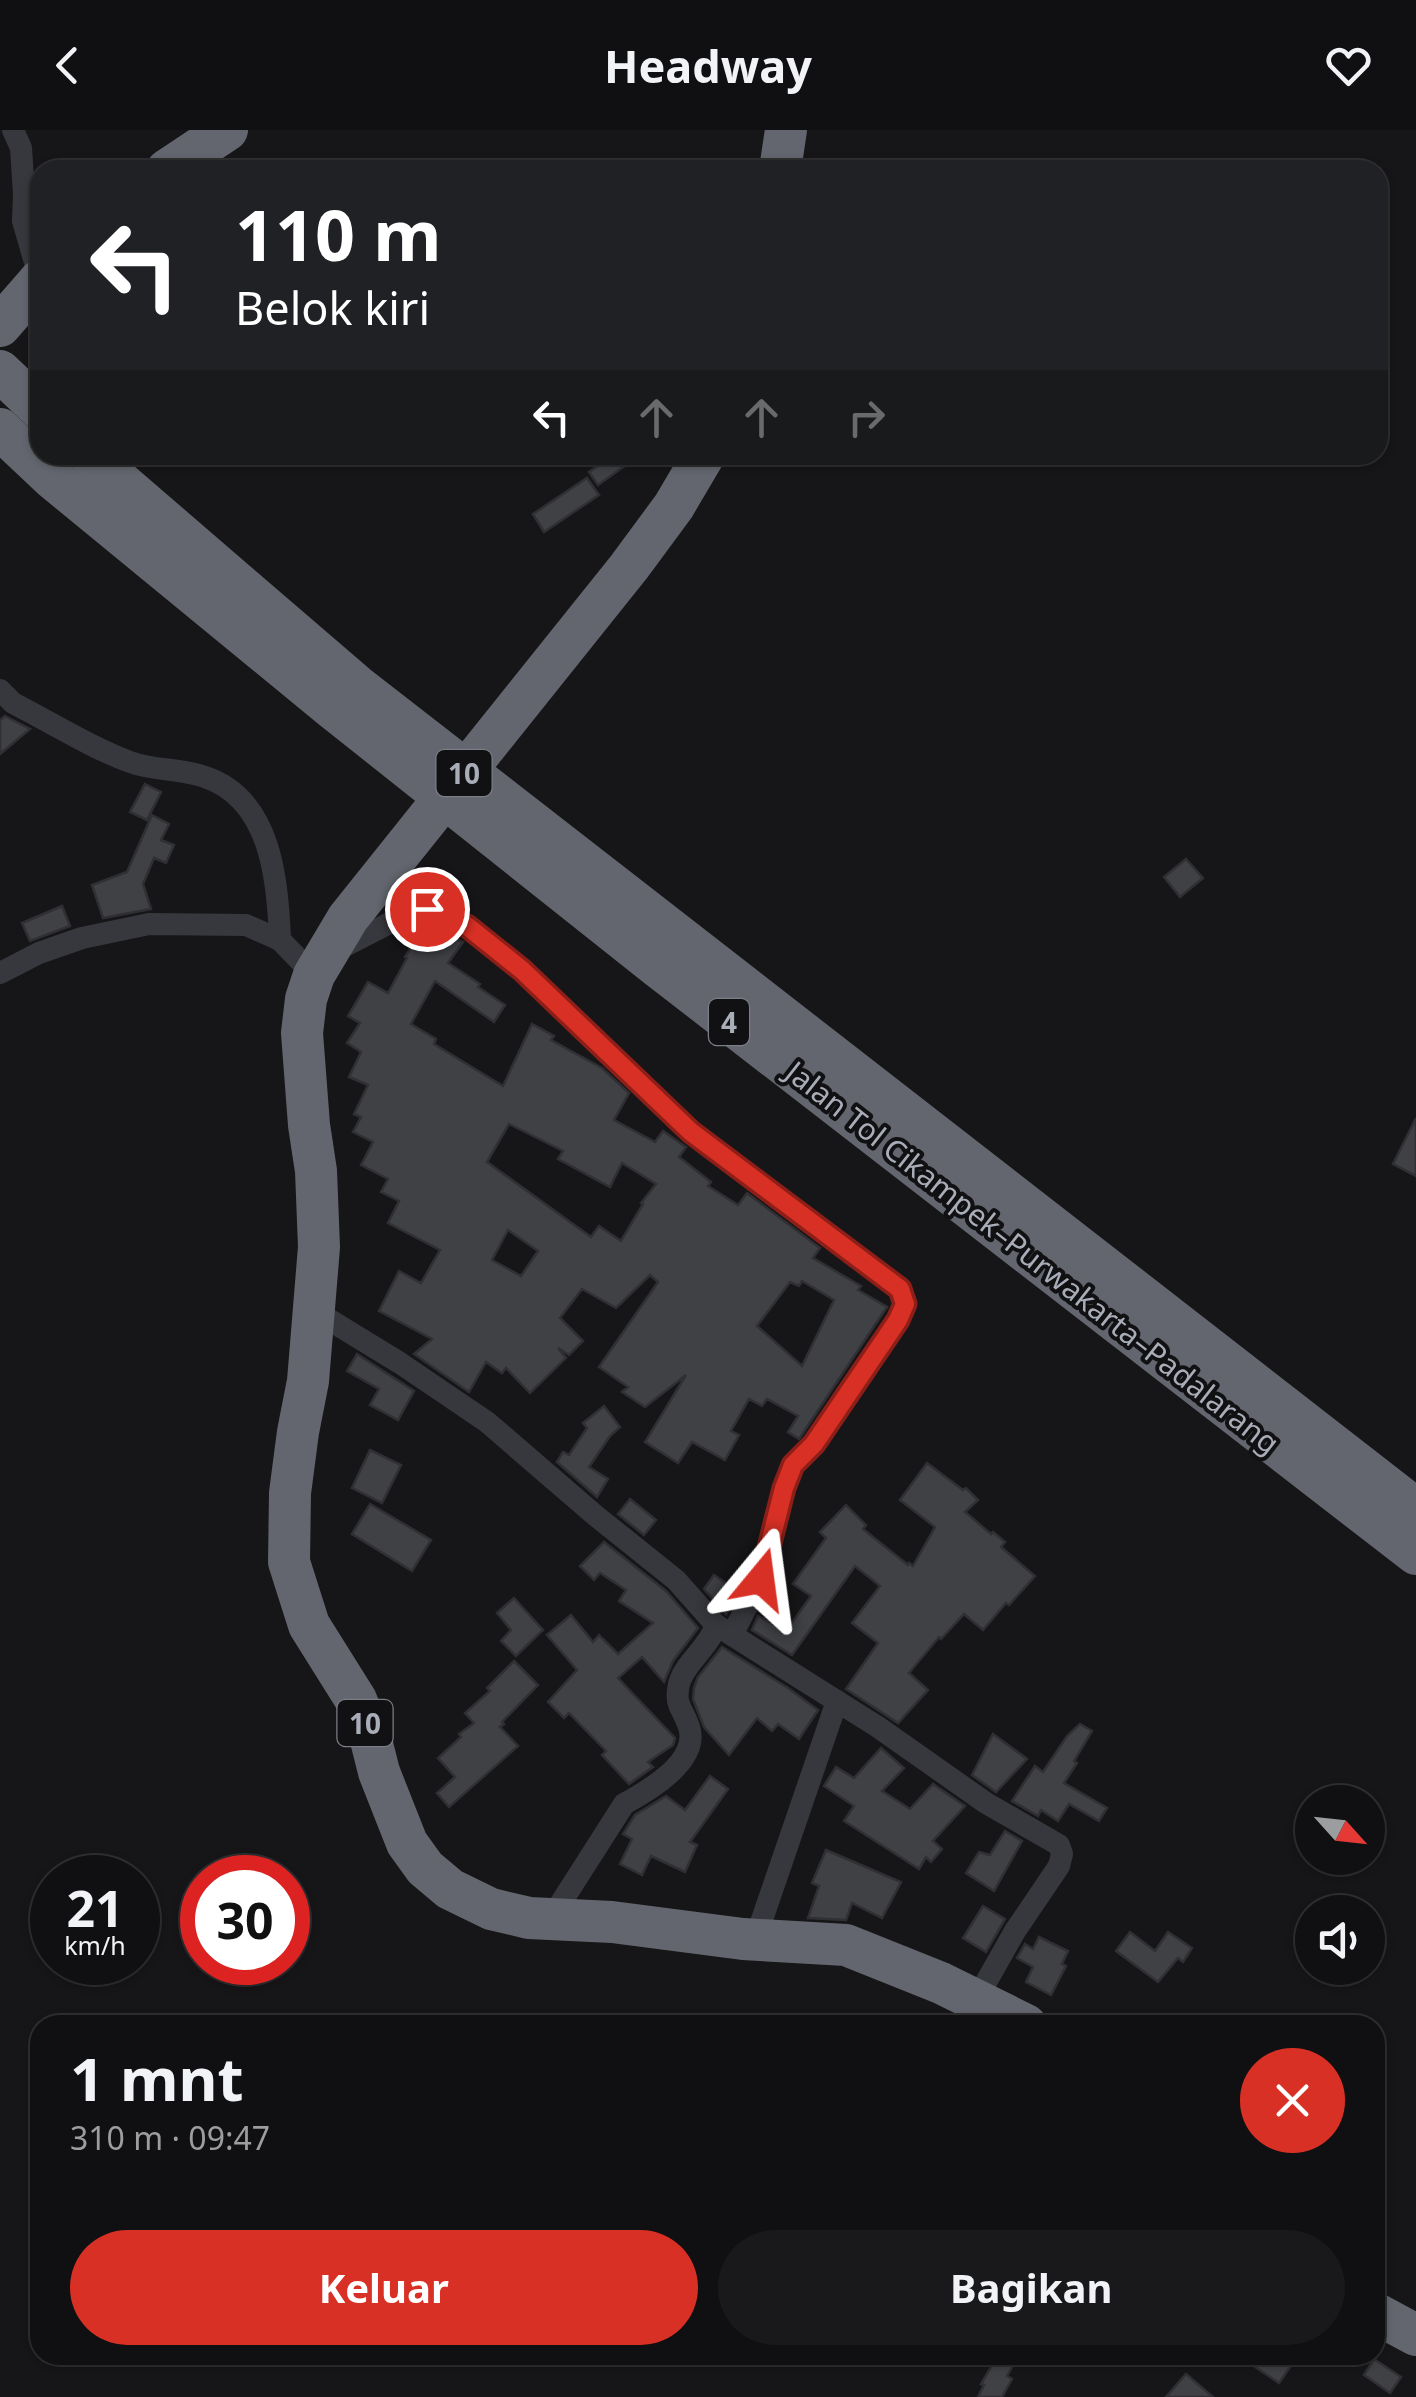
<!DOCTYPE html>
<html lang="id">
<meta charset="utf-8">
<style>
:root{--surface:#101012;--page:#19191b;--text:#f1f3f6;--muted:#9c9d9f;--line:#303032;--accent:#d93025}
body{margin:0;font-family:"Noto Sans",sans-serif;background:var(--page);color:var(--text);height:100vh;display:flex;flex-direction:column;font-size:38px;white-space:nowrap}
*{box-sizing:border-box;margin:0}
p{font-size:32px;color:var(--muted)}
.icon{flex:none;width:55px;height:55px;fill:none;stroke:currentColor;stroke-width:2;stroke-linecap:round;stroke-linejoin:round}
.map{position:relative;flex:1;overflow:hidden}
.drawer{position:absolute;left:30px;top:1885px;width:1355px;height:350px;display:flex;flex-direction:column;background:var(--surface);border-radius:30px;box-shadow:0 2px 8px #0004,0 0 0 2px var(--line)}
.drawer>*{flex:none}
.guide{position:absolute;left:30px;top:30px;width:1358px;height:305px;border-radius:30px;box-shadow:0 2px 8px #0004,0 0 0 2px var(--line);background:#202124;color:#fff;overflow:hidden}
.needle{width:65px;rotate:117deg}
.buttons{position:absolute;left:1295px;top:1655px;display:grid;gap:20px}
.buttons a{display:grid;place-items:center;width:90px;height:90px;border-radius:50%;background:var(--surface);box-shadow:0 2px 8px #0004,0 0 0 2px var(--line);font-size:50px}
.speed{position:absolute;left:30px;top:1725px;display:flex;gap:20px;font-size:50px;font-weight:700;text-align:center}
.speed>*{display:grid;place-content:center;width:130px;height:130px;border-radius:50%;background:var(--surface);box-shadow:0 2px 8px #0004,0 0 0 2px var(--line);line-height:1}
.speed small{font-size:25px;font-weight:400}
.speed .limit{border:15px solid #d22;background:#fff;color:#111}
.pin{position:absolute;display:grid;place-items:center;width:85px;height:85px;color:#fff;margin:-42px;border:5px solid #fff;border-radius:50%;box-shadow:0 2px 10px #0007}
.me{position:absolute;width:110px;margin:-55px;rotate:16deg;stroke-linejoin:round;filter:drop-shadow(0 0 8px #0008)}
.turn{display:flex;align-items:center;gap:35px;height:210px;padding:0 40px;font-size:45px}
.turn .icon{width:130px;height:130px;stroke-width:2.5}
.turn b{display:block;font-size:70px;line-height:85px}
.lanes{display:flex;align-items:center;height:95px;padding:0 40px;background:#0003;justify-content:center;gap:50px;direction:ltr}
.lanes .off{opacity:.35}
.round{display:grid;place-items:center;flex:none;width:105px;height:105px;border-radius:52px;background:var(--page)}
.headline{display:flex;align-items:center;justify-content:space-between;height:170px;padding:0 40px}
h1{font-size:60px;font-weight:700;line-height:75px}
.action{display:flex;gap:20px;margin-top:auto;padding:20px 40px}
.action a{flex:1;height:115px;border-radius:60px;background:var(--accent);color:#fff;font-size:40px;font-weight:700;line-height:115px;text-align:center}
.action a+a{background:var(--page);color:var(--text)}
header{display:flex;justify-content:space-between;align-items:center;height:130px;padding:0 40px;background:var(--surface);font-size:45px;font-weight:700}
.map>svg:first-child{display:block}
</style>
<header><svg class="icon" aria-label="back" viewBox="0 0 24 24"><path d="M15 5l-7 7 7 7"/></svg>Headway<svg class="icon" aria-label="heart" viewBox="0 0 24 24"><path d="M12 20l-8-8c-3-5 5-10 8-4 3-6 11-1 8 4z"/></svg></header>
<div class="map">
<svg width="1416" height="2267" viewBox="0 0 1416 2267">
<rect width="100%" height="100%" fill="#161618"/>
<g fill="#404145" stroke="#303034" stroke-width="2.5" fill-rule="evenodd">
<polygon points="612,325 640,325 598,355 589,342"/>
<polygon points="587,348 599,365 544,402 533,384"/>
<polygon points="5,586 30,599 0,624 0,590"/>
<polygon points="145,654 161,662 147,690 130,682"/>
<polygon points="152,685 169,694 161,710 174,715 166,733 154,728 143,754 151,779 103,788 92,755 127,742"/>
<polygon points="1186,729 1203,748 1180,767 1164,747"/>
<polygon points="62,776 70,796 30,811 22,793"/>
<path d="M 431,797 L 463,812 L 448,833 L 480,854 L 478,857 L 505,875 L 494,892 L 435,851 L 411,894 L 436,909 L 434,914 L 503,956 L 532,894 L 554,906 L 551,910 L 602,938 L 629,963 L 614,990 L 655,1012 L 663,1001 L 683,1015 L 686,1017 L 679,1027 L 711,1052 L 708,1056 L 738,1075 L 747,1063 L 820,1118 L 813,1128 L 861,1156 L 858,1160 L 887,1177 L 799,1309 L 788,1302 L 798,1286 L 767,1269 L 762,1276 L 749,1269 L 731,1301 L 739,1305 L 725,1330 L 692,1312 L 678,1333 L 645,1312 L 686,1245 L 645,1277 L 622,1262 L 628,1257 L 599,1237 L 658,1152 L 650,1145 L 616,1178 L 582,1159 L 560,1188 L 583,1211 L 569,1225 L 558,1218 L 566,1228 L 530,1263 L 506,1238 L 502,1243 L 486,1232 L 469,1262 L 414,1224 L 432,1209 L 379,1181 L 399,1141 L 421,1153 L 440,1120 L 388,1093 L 399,1071 L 381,1062 L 388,1049 L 361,1035 L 373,1012 L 353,1002 L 361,987 L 354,984 L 368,955 L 349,947 L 361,922 L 347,913 L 360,893 L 348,886 L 368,852 L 388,863 L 407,828 L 405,827 L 416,809 L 422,812 ZM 509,994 L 563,1021 L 558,1029 L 610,1057 L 622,1033 L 656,1054 L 641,1073 L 643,1074 L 621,1111 L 599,1096 L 591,1107 L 487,1032 ZM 508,1100 L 538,1121 L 521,1146 L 492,1130 ZM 802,1151 L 834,1170 L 802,1236 L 757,1196 L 790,1152 L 799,1156 Z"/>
<polygon points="1416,988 1416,1046 1393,1034"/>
<polygon points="357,1224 414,1261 398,1290 370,1275 379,1259 347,1241"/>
<polygon points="604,1276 620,1297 610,1306 589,1337 608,1349 597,1367 557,1332 563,1322 569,1325 587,1298 583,1293"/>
<polygon points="370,1320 401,1335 382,1373 352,1358"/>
<polygon points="927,1333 963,1360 966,1358 978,1370 965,1382 991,1404 993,1402 1005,1412 1001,1417 1035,1446 1009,1475 1006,1473 983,1500 964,1484 941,1509 939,1507 909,1543 928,1560 898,1593 846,1559 878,1513 852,1493 880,1456 855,1436 792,1525 752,1500 758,1486 786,1501 811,1466 793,1454 826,1408 820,1402 846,1375 866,1395 863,1399 908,1435 909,1433 913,1436 935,1397 900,1370"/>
<polygon points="630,1369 656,1390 644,1405 618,1384"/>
<polygon points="370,1374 431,1410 412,1441 352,1404"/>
<polygon points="604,1412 666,1461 698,1498 673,1531 664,1552 642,1527 618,1548 675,1608 673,1615 648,1632 653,1637 629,1654 602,1625 606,1621 569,1583 564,1588 548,1572 577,1540 547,1505 571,1485 593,1512 599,1505 618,1524 653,1493 619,1471 626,1460 600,1443 594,1450 580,1436"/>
<polygon points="714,1445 738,1461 726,1484 704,1459"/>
<polygon points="514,1468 543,1500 516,1526 501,1511 511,1500 497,1483"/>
<polygon points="722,1517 788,1558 818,1580 799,1609 778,1594 772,1601 757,1588 729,1625 704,1597 693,1569 694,1558 698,1547"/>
<polygon points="514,1531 538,1555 502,1592 504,1594 500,1597 518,1616 449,1677 437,1663 455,1647 438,1628 461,1607 459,1604 474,1593 465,1583 490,1561 487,1558"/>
<polygon points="1080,1594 1092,1601 1074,1631 1077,1633 1064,1653 1107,1678 1099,1691 1069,1674 1058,1691 1041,1680 1038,1686 1012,1671 1035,1636 1043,1642 1067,1606"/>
<polygon points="993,1604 1027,1629 996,1662 972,1645"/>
<polygon points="881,1618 904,1638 882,1661 910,1679 933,1654 965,1676 933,1711 942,1719 931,1732 926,1727 919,1739 844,1691 854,1676 824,1656 836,1637 854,1648"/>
<polygon points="710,1646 728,1659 690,1712 697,1715 685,1742 651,1726 642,1745 620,1734 632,1709 623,1704 635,1685 666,1666 685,1680"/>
<polygon points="1005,1701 1022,1711 994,1761 966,1743 979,1722 990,1725"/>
<polygon points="826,1720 901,1752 882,1788 852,1773 846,1790 808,1788 819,1756 812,1753"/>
<polygon points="983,1776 1005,1789 986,1822 963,1808"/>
<polygon points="1130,1802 1155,1821 1168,1802 1192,1818 1183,1832 1178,1828 1158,1852 1116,1821"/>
<polygon points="1039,1807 1068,1821 1062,1834 1066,1836 1051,1865 1026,1852 1033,1837 1017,1828 1025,1814 1033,1819"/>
<polygon points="998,2225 1019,2225 1007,2246 1012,2249 1002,2267 978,2267 984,2255 981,2254"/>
<polygon points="1237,2225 1271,2225 1290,2237 1279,2253"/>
<polygon points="1374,2229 1401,2247 1390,2263 1364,2245"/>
<polygon points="1186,2244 1213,2267 1166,2267"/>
</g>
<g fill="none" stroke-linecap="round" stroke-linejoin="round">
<g stroke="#37383d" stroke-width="22">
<polyline points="13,0 21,18 24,64 23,91 40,150"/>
<path d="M 0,560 L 13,573 C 52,593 90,617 130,632 C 154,641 181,638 205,647 C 271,669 278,750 280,810"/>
<path d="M 335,821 L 409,783 L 427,779 L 467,796 L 522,840 L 691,1002 L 899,1159 L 905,1173 L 898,1189 L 815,1314 L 793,1335 L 785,1358 L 761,1449 L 732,1505 L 716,1495 C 709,1518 684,1533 679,1554 C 674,1576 683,1578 689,1597 C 700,1631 648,1661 624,1674 L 550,1790"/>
<polyline points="0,843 39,823 82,808 149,794 246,795 280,810 314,845"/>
<polyline points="315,1181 400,1233 487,1292 596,1386 676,1450 716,1495"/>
<polyline points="732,1505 878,1597 986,1673 1059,1715 1062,1724 1059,1736 1015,1801 976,1870"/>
<polyline points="755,1810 837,1571"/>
</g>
<g stroke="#63666e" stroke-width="42">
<polyline points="167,40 227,0"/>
<polyline points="780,40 786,0"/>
<polyline points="0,196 40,150"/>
<polyline points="0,241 40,279"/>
<polyline points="0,299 52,348 332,578 658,837 1416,1424"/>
<polyline points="89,325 356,555 1416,1379"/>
<polyline points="704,325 674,376 629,437 348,788 314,845 306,869 302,903 309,995 316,1041 319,1117 308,1251 298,1302 290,1363 289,1432 309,1495 356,1570 369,1602 379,1642 407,1713 425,1738 450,1759 491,1779 529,1788 612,1792 743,1809 846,1815 941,1853 1026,1895"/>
<polyline points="1375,2183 1416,2205"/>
</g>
</g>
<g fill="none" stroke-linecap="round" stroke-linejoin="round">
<defs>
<polyline id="route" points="427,779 467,796 522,840 691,1002 900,1159 905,1174 898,1190 814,1314 793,1335 784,1358 761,1449"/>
</defs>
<use href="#route" stroke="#8d1f18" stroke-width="25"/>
<use href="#route" stroke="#d93025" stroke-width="18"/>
</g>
<g text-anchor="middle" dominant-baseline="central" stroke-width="8" stroke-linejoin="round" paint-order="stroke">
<g fill="#111113" stroke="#7b7e86" stroke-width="2.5">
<rect x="436.5" y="620" width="55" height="46" rx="8"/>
<rect x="709" y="869" width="40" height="46" rx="8"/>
<rect x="337.5" y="1570" width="55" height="46" rx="8"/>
</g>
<g font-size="28" font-weight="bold" fill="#a8adb8">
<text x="464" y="643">10</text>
<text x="729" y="892">4</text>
<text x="365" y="1593">10</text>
</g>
<g font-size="30" fill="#a8adb8" stroke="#111113">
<text transform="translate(1033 1127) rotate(38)">Jalan Tol Cikampek–Purwakarta–Padalarang</text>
</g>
</g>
</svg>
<div class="buttons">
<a><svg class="needle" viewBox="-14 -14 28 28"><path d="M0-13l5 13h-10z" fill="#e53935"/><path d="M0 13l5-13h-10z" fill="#9c9d9f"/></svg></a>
<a><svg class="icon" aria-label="sound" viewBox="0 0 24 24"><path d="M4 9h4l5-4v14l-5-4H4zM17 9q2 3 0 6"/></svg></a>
</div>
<div class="speed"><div>21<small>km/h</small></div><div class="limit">30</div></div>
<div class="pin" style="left:427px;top:779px;background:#d93025"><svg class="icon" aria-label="arrive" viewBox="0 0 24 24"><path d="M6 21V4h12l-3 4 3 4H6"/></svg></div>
<svg class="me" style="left:761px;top:1449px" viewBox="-20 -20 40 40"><path d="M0-17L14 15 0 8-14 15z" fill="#d93025" stroke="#fff" stroke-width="4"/></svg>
<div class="guide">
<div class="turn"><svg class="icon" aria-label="left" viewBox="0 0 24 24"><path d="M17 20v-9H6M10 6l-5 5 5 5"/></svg><div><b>110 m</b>Belok kiri</div></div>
<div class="lanes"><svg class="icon" aria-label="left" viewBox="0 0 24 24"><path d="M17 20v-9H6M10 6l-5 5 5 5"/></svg><svg class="icon off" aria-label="ahead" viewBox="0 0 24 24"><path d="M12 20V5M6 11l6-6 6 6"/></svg><svg class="icon off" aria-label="ahead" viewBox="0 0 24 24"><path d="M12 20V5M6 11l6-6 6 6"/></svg><svg class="icon off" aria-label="right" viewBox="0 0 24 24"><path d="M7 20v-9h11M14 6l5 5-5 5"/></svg></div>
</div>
<section class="drawer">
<div class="headline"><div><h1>1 mnt</h1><p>310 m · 09:47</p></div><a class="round" style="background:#d93025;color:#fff"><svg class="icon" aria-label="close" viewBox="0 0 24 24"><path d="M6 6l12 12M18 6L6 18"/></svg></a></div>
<div class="action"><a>Keluar</a><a>Bagikan</a></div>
</section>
</div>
